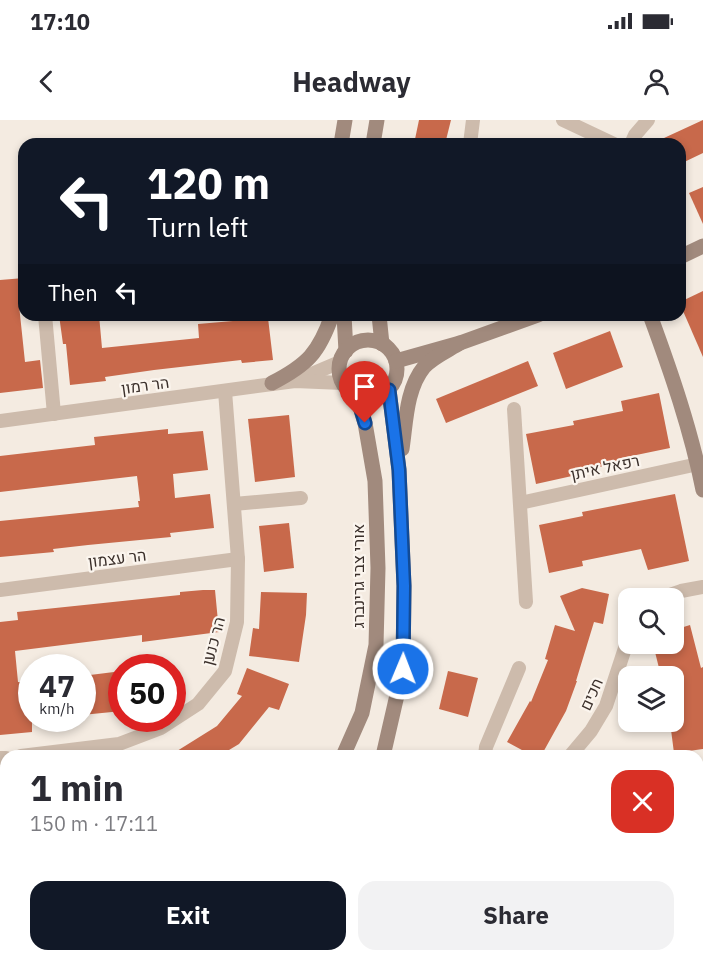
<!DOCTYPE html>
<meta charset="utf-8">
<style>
:root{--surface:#fff;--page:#f2f2f3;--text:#2b2b33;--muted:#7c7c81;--accent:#111827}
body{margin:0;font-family:"IBM Plex Sans",Heebo,sans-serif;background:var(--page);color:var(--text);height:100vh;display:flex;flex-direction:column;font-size:22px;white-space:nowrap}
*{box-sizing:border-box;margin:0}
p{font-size:20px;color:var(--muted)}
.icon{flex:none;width:33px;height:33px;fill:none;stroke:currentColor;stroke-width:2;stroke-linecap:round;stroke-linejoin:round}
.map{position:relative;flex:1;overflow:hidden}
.side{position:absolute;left:0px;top:630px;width:704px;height:212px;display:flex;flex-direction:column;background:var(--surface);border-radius:18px 18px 0 0;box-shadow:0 3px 9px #0003}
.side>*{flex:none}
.hud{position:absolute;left:18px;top:18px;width:668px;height:183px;border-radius:18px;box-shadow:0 3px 9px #0003;background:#111827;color:#fff;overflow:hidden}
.fabs{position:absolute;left:618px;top:468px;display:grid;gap:12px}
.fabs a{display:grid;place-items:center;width:66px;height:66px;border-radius:12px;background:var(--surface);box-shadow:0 3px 9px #0003;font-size:30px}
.speed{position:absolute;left:18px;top:534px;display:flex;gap:12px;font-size:30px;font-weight:700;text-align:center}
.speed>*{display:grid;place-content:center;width:78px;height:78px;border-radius:50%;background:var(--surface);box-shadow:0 3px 9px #0003;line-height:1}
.speed small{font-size:15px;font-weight:400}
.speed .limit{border:9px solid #d22;background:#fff;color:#111}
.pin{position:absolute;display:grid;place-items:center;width:51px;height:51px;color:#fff;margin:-62px -26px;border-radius:50% 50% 50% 0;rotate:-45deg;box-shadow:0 0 6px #0007}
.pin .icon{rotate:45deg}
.me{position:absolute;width:66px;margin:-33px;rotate:1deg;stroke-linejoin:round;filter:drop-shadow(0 0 4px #0008)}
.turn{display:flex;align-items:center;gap:21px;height:126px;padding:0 30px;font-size:27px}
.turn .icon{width:78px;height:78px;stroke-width:2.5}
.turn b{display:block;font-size:42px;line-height:51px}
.then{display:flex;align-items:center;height:57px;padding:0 30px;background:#0003;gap:12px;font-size:22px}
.round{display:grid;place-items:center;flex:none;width:63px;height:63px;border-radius:18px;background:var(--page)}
.headline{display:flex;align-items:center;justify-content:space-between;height:102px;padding:0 30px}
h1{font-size:36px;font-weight:700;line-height:45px}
.primary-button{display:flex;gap:12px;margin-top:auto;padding:12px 30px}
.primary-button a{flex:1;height:69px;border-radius:18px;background:var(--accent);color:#fff;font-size:24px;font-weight:700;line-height:69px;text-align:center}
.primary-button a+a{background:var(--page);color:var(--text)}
.status{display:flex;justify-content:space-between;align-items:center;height:42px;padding:0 30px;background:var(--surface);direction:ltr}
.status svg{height:16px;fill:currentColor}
header{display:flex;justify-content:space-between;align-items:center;height:78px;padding:0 30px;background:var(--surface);font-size:27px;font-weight:700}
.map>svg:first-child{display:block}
</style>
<div class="status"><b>17:10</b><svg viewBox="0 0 49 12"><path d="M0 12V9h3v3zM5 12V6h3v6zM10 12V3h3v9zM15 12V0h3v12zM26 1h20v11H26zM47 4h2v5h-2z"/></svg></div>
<header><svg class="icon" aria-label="back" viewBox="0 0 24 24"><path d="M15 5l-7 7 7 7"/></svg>Headway<svg class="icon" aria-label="person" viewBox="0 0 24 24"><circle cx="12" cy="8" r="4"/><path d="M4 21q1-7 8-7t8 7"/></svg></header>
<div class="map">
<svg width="703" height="841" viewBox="0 0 703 841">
<rect width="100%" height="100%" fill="#f4ebe1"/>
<g fill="#c8694b">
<polygon points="419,0 451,0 445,24 414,24"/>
<polygon points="703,0 703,33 680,44 680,24 651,24"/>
<polygon points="703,67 703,104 689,73"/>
<polygon points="24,158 24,184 19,185 25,242 40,240 43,268 0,273 0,160"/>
<polygon points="703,171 703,237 680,184 680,182"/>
<polygon points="59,195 99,195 102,228 199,218 198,204 268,198 273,240 242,243 241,240 154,250 105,257 106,261 70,265 66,224 63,224"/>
<polygon points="610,211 623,247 566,269 553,233"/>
<polygon points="528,241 538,266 446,303 436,279"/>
<polygon points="659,273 670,328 617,339 618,343 571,353 572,356 536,364 526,314 574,305 573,301 623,291 621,281"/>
<polygon points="289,295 295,357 255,362 248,299"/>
<polygon points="168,309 168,314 203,311 208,350 173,354 175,378 210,374 214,408 170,413 171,417 88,425 53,429 54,432 0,437 0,401 139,387 138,381 140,381 137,356 0,372 0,336 95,325 94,317"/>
<polygon points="675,374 689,441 648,450 641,429 582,441 583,446 549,453 539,405 583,396 582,392"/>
<polygon points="289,403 294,448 264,452 259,406"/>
<polygon points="582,468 609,474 603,504 594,502 576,561 577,561 566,591 541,636 533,636 507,622 530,581 531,582 548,540 545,539 555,505 575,511 560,476"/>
<polygon points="203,470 215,470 219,512 142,522 142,515 15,531 18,562 32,563 32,612 0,615 0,502 18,500 17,492 180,475 180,472"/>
<polygon points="261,472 307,473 306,495 299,542 249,536 253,508 259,509"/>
<polygon points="690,505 701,548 703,547 703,629 674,633 670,602 674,602 674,556 661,556 653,524 674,524 674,510"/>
<polygon points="247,548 289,564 279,590 269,587 239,624 219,636 169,636 217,606 242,576 237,574"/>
<polygon points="122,551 122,591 82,595 82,556"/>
<polygon points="448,551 478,558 468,597 439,589"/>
</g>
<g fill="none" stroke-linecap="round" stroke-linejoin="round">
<polyline stroke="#b9a596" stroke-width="3" stroke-dasharray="3 3" stroke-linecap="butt" points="698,775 703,775"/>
<g stroke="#cdbbac" stroke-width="14">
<polyline points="563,0 614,24"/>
<polyline points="470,24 473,0"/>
<polyline points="631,24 635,15 648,0"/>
<polyline points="45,195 54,294"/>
<polyline points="300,259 340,242"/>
<polyline points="514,289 526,482"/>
<polyline points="0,301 295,261 343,263"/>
<polyline points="520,383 698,344"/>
<polyline points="234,384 301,378"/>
<polyline points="0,470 238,439"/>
<polyline points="661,478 681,471 703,467"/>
<polyline points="21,636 119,624 161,608 198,584 225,551 237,502 238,439 225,271"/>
<polyline points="485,636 486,627 519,548"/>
<polyline points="570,636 591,611 606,586 628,519"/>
<polyline points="0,638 6,638"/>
<polyline points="0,782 6,781"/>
<polyline points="398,841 403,836"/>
<polyline points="610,841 614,836"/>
</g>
<g stroke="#a18a7d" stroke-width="15">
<polyline points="341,24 345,0"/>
<polyline points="373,24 377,0"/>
<polyline points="680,137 703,126"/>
<polyline points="344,195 346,231"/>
<polyline points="379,195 382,224"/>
<path d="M 650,195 C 671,252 691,310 703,370"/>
<circle cx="368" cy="249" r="29"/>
<polyline points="396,241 460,223 538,195"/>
<path d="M 272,263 C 307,245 319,233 332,195"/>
<path d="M 402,329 C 406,303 406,269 424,247 C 433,237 449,230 460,223"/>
<polyline points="343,636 362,593 376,525 378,448 375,361 365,303 360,287 352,274"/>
<polyline points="383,636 403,549 404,466 399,350 389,270"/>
<polyline points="198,841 203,836"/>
<polyline points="248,841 253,836"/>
</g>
</g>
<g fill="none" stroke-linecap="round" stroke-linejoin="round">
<defs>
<path id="route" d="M 365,303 L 360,286 L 352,274 C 366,280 376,279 389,270 L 399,350 L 404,466 L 403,549"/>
</defs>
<use href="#route" stroke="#114b97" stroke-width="15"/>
<use href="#route" stroke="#1a73e8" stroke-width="10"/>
</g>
<g text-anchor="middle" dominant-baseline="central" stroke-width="4.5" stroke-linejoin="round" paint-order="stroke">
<g font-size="16" fill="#3b302b" stroke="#fbf5ee">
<text transform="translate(145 265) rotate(-8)">הר רמון</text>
<text transform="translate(605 347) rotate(-12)">רפאל איתן</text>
<text transform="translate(117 438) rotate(-7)">הר עצמון</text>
<text transform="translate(358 456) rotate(-90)">אורי צבי גרינברג</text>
<text transform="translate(213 521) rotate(-75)">הר כנען</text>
<text transform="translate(591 574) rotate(-65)">חכים</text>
</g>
</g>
</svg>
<div class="fabs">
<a><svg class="icon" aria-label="search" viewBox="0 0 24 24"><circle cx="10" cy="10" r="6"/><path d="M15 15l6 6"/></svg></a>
<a><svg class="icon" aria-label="layers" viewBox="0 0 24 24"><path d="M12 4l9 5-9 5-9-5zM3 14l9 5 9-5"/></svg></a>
</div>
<div class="speed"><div>47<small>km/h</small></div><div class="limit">50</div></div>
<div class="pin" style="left:365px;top:303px;background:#d93025"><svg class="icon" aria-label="arrive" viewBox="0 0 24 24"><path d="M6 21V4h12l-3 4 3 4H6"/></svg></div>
<svg class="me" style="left:403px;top:549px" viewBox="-20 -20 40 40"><circle r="17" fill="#1a73e8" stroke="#fff" stroke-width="3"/><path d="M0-11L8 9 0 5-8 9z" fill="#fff"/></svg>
<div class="hud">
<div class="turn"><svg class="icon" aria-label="left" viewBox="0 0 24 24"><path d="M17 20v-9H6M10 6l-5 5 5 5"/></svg><div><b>120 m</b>Turn left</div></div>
<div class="then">Then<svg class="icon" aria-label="left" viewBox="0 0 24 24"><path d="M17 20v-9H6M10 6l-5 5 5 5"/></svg></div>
</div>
<section class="side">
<div class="headline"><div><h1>1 min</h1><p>150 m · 17:11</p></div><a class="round" style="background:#d93025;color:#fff"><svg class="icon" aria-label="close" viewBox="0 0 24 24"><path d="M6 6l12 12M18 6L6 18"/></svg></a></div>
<div class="primary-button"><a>Exit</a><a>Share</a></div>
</section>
</div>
